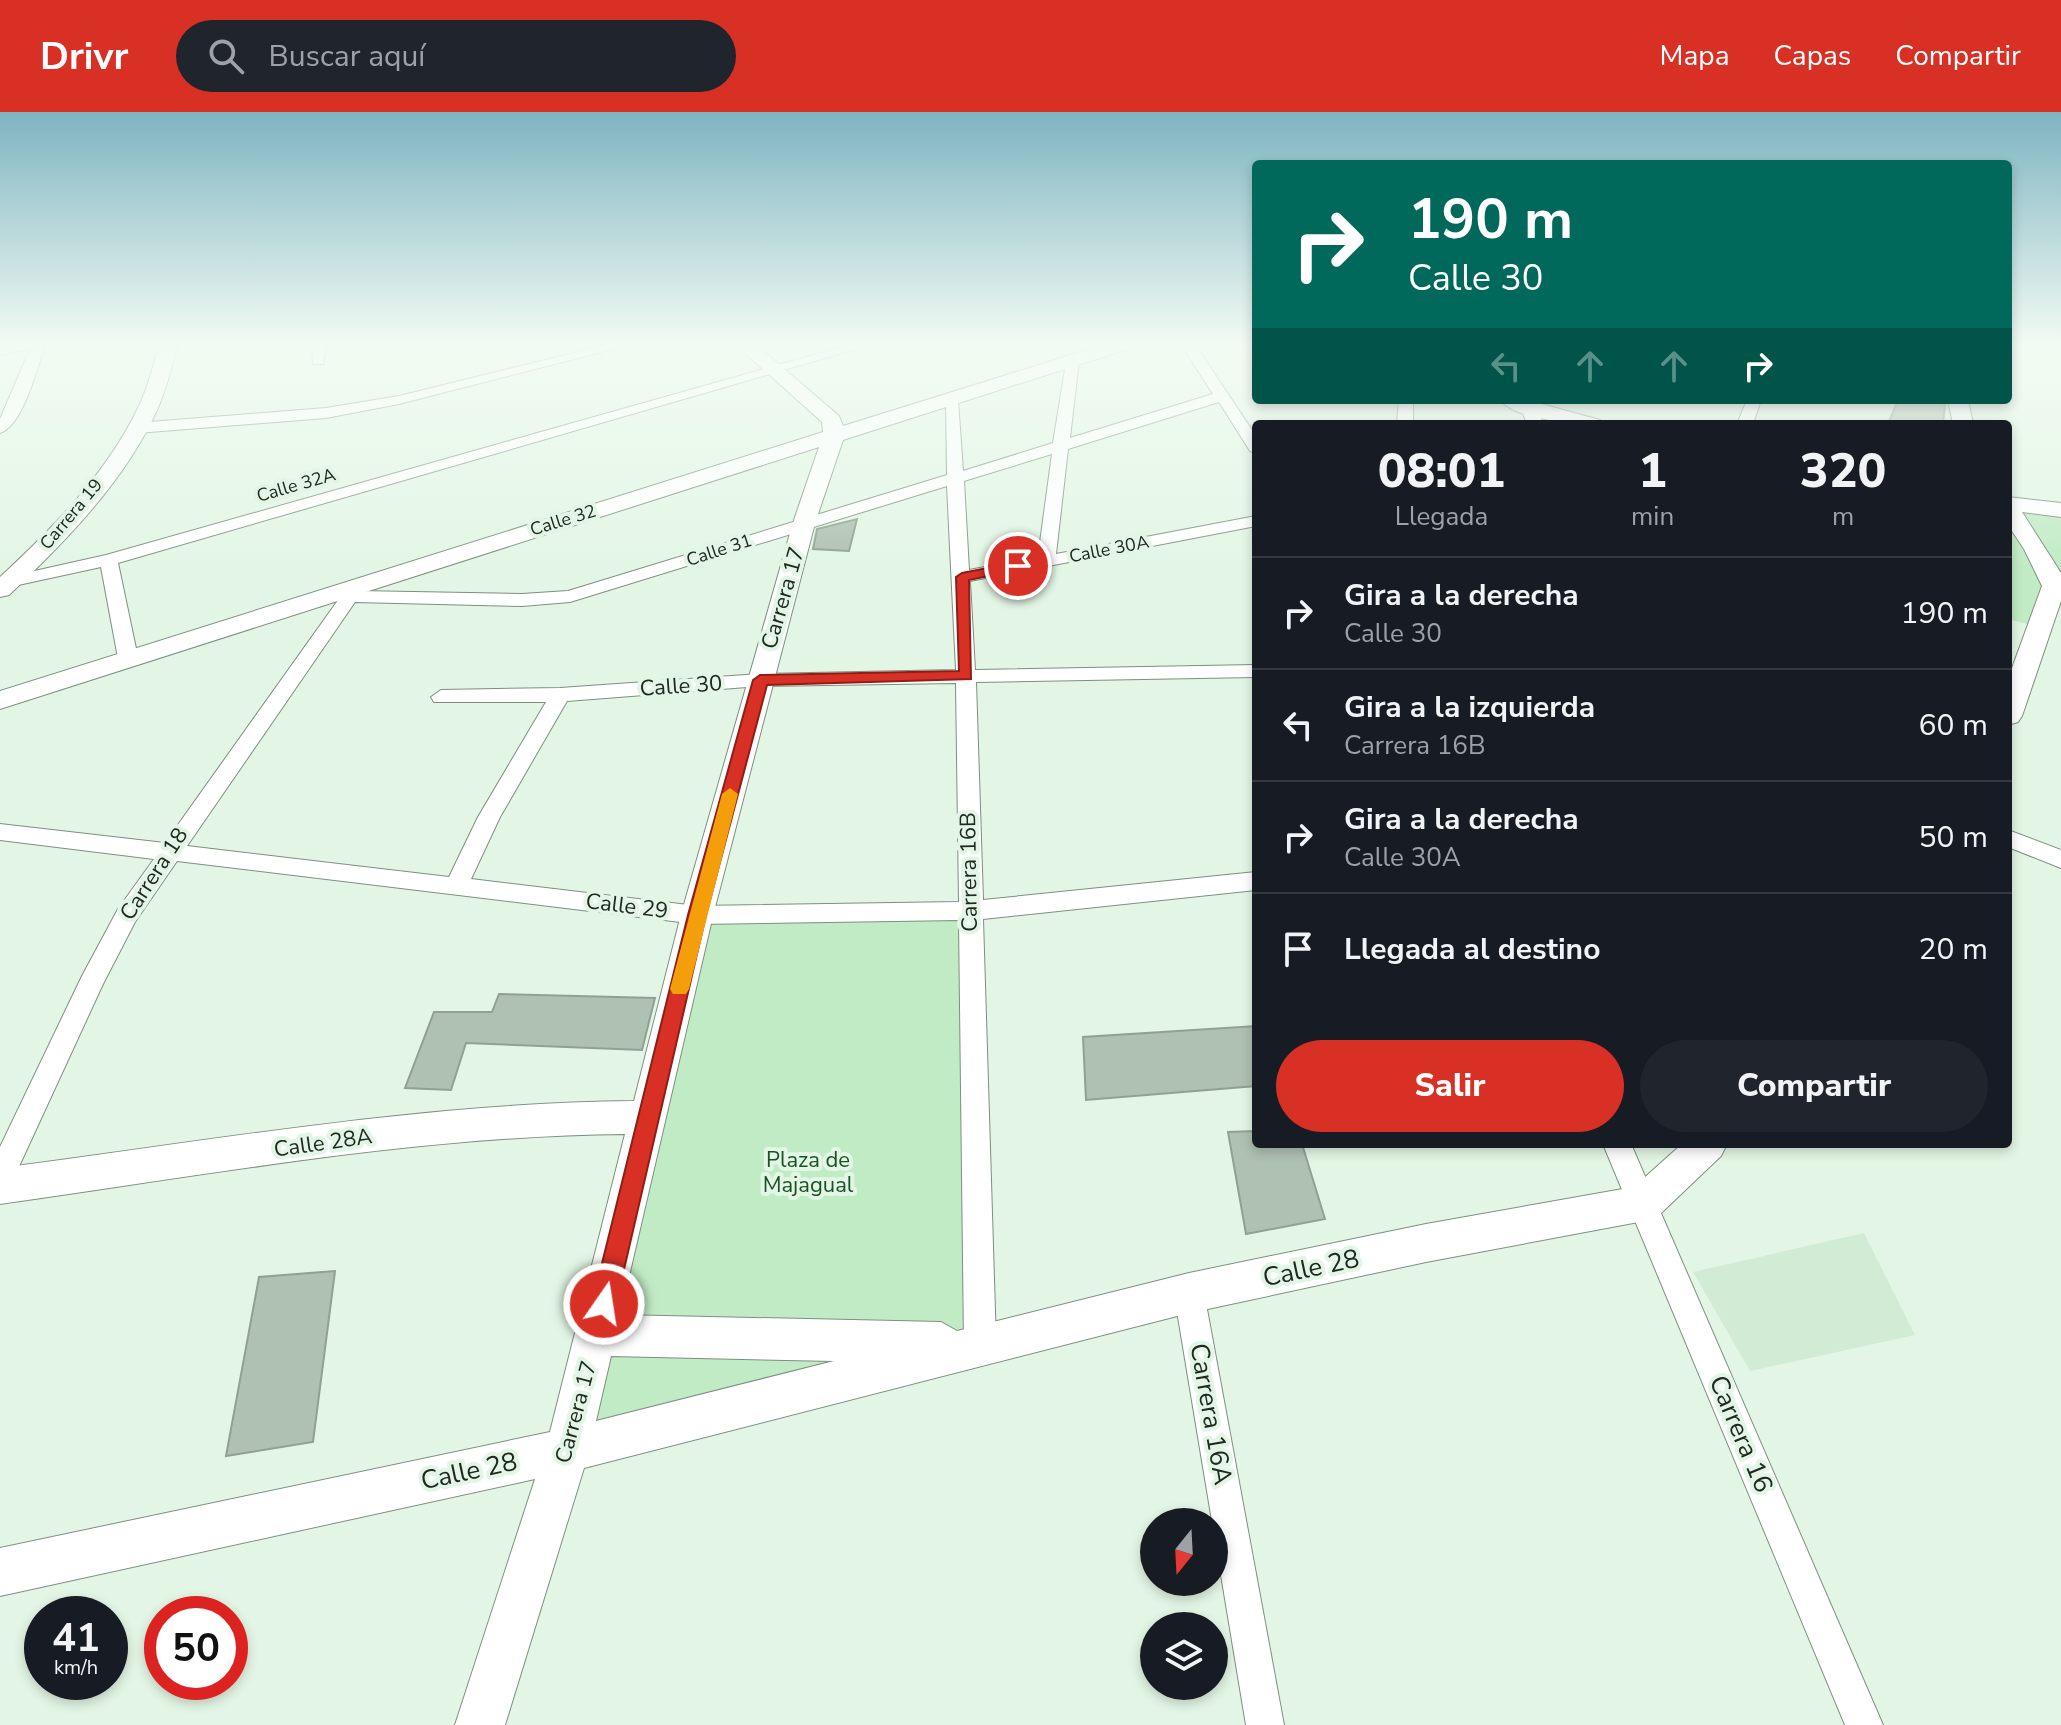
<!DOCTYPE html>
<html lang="es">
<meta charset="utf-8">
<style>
:root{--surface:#171b24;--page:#20242c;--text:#f1f3f6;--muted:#9ea1a6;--line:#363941;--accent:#d93025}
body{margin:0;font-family:"Nunito Sans",sans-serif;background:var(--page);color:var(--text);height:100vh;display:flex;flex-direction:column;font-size:30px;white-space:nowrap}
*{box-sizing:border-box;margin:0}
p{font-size:26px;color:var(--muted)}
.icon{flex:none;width:44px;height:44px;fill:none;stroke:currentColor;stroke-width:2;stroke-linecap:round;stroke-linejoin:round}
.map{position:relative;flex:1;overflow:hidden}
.panel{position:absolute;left:1252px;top:308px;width:760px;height:728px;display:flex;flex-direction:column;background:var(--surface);border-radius:8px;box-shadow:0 4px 12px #0003}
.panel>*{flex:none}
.banner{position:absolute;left:1252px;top:48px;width:760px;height:244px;border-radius:8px;box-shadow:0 4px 12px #0003;background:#00695c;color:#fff;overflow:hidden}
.needle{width:52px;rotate:198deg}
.buttons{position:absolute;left:1140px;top:1396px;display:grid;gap:16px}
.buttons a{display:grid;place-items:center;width:88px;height:88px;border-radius:50%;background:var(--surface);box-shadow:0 4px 12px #0003;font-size:40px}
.speed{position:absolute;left:24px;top:1484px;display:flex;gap:16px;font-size:40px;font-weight:700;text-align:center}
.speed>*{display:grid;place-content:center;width:104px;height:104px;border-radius:50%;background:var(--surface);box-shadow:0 4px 12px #0003;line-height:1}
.speed small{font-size:20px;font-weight:400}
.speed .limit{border:12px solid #d22;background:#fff;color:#111}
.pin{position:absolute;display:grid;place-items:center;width:68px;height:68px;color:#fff;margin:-34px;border:4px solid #fff;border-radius:50%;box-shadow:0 2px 8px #0007}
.me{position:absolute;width:88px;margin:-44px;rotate:13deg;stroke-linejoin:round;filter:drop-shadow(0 0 6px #0008)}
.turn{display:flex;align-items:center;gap:28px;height:168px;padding:0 24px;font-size:36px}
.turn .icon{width:104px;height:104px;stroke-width:2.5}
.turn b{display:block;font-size:56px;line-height:68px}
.lanes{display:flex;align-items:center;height:76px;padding:0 24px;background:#0003;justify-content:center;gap:40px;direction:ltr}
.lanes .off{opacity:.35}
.eta{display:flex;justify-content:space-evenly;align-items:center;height:136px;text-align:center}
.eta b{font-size:48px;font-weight:800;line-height:56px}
.primary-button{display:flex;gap:16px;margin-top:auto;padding:16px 24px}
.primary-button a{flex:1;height:92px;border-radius:48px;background:var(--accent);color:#fff;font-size:32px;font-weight:800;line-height:92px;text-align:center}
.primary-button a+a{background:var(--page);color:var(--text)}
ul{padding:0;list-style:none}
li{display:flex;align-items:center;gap:24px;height:112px;padding:0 24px;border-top:2px solid var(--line)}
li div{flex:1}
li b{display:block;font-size:30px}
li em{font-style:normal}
header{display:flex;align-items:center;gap:48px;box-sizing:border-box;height:112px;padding:0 40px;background:var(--accent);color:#fff}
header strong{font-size:38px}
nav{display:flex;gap:44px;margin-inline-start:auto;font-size:28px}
.search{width:560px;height:72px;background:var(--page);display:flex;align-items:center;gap:20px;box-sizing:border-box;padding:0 28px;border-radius:44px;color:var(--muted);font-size:30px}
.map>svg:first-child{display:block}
</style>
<header>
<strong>Drivr</strong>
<div class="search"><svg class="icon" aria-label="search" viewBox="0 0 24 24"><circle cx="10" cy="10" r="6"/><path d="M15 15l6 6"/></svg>Buscar aquí</div>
<nav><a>Mapa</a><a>Capas</a><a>Compartir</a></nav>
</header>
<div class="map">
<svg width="2061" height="1613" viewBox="0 0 2061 1613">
<rect width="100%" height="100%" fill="#e3f6e5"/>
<g fill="#d2ebd4">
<polygon points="988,231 1073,231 1009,246"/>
<polygon points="1864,1121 1915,1223 1750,1259 1693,1160"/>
</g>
<g fill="#c1ebc5">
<polygon points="2008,392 2061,398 2061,466 2039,515 2008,507"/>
<polygon points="969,799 980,1232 567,1338 697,803"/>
</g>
<g fill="#afc1b1" stroke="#90a191" stroke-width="2">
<polygon points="1898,288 1926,288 1945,292 1943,312 1888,312"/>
<polygon points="857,407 849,439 813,437 817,417"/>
<polygon points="499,882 655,886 642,938 466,931 451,978 405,976 434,900 492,900"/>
<polygon points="1256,914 1256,974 1086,988 1083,925"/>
<polygon points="1256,1019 1256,1032 1302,1032 1325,1107 1246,1122 1228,1020"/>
<polygon points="335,1159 313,1330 226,1344 259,1165"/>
</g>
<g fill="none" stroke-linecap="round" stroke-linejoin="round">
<defs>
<g id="street">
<path d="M 19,231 L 46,231 C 37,254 24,313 0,321 L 0,307 L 30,237 L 0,243 L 0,235 Z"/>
<polygon points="312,231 326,231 323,252 313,252"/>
<polygon points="614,231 637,231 399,292 326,306 137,321 129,316 137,311 326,296 399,284"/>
<polygon points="856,231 877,231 118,451 138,546 135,550 121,550 118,546 101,455 9,475 0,470 3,466 106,443"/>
<path d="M 1180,231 L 1194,231 L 1256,324 L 1256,341 L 1250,339 L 1219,290 L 1068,337 L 1056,442 L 1256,404 L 1256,414 L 970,469 L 975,558 L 1256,553 L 1256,565 L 976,570 L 983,788 L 1256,760 L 1256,778 L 983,807 L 996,1232 L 991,1243 L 980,1248 L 969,1243 L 964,1232 L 959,808 L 697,812 L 177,749 L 135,810 L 103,872 L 10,1074 L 0,1078 L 0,1035 L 82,864 L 118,797 L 154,747 L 0,728 L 0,712 L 165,731 L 341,484 L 338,476 L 341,472 L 353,472 L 357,479 L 522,482 L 568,479 L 947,363 L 946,285 L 951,284 L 958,288 L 963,359 L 1053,331 L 1067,245 L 1072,244 L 1079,248 L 1070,326 L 1213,282 ZM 1052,342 L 1038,445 L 969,458 L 964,369 ZM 947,374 L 956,558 L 760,562 L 560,576 L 441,578 L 431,585 L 434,590 L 546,590 L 478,705 L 449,765 L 187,734 L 355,490 L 522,494 L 570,490 ZM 956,571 L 959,790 L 697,794 L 471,767 L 500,705 L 567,589 L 760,574 Z"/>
<polygon points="1399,288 1413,288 1413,312 1397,312"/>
<polygon points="1747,288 1761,288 1753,312 1737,312"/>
<polygon points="1529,291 1537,296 1543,312 1527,312 1521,296"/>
<polygon points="2008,718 2061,738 2061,756 2008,735"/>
<polygon points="1603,1032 1631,1032 1883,1613 1845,1613"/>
<polygon points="1189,1166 1200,1170 1204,1181 1284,1613 1246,1613 1174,1181 1178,1170"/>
</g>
<g id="secondary">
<path d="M 160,231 L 178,231 C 172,253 167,275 158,296 C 126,368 65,430 9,483 L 0,485 L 0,465 C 52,417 107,361 138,296 C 148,276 153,253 160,231 Z"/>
<path d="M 734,231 L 754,231 L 839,304 L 843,314 L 1109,231 L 1136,231 L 1134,235 L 843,328 L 815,411 L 713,803 L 620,1203 L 941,1210 L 957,1219 L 1189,1161 L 1426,1112 L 1634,1075 L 1682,1032 L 1727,1032 L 1721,1044 L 1658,1104 L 1644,1109 L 1426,1150 L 1189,1201 L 584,1356 L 505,1613 L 455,1613 L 535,1367 L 0,1484 L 0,1436 L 550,1320 L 625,1022 C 416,1024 207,1063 0,1092 L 0,1056 C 210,1029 421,991 634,989 L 681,803 L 793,411 L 819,335 L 0,597 L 0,579 L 823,320 L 822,310 ZM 611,1244 L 834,1249 L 596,1309 Z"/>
<path d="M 1500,288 L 1527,288 L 1600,308 L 1603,312 C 1577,312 1518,309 1500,288 Z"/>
<polygon points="1948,288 1968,288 1973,312 1953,312"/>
<polygon points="2008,385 2061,391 2061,405 2022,400 2061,461 2061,489 2022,604 2018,610 2008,613 2008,567 2042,474 2024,437 2008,413"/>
</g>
</defs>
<use href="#street" stroke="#7e8f80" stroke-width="2"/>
<use href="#secondary" stroke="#7e8f80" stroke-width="2"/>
<use href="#street" fill="#fff" fill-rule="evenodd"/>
<use href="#secondary" fill="#fff" fill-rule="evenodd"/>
</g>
<linearGradient id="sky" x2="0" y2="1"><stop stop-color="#7eb4c1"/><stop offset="0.51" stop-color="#f2fbf3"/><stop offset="1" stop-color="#f2fbf3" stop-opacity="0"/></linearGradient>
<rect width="2061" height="456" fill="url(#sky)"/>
<polygon fill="#d93025" stroke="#8d1f18" stroke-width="2" points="1018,450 1025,454 1023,457 969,468 971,567 767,573 706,803 616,1192 612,1200 604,1203 596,1200 592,1192 688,803 753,568 760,563 959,559 956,465 962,461"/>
<polygon fill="#f59e0b" points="730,676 738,682 689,877 686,882 673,882 670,877 722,682"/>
<g text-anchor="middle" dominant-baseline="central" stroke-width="8" stroke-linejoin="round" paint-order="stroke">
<g font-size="18" fill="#212821" stroke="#e3f6e5">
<text transform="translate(296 373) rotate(-16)">Calle 32A</text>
<text transform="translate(71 402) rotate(-50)">Carrera 19</text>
<text transform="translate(563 408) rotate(-17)">Calle 32</text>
<text transform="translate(1109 437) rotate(-11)">Calle 30A</text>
<text transform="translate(719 438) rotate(-18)">Calle 31</text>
</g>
<g font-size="22" fill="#212821" stroke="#e3f6e5">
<text transform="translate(783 486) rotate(-74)">Carrera 17</text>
<text transform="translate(681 574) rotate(-4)">Calle 30</text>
<text transform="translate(969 760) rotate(-91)">Carrera 16B</text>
<text transform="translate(154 762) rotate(-57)">Carrera 18</text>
<text transform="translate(627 794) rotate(7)">Calle 29</text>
<text transform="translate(323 1031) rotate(-8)">Calle 28A</text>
<text transform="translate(576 1300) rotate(-75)">Carrera 17</text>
</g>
<g font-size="22" fill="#195126" stroke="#e3f6e5">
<text x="808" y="1048">Plaza de<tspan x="808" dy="25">Majagual</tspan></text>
</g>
<g font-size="26" fill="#212821" stroke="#e3f6e5">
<text transform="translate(1311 1156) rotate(-12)">Calle 28</text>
<text transform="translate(1211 1302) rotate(80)">Carrera 16A</text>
<text transform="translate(1741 1322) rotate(67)">Carrera 16</text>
<text transform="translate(469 1359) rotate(-12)">Calle 28</text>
</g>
</g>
</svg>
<div class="buttons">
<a><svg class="needle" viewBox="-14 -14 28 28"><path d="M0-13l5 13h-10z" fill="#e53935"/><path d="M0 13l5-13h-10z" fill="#9ea1a6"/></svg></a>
<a><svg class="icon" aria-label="layers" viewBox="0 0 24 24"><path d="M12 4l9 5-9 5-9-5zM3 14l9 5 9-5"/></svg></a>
</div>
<div class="speed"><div>41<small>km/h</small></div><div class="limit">50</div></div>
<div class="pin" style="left:1018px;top:454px;background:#d93025"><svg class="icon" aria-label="arrive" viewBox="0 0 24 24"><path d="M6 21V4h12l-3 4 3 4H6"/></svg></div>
<svg class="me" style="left:604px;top:1192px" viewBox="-20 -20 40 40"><circle r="17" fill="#d93025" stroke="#fff" stroke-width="3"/><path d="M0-11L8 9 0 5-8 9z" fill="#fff"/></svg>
<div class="banner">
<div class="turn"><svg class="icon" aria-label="right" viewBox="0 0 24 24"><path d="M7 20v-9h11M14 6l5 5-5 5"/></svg><div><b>190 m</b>Calle 30</div></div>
<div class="lanes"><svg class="icon off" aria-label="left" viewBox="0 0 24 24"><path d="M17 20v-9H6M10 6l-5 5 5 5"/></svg><svg class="icon off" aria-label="ahead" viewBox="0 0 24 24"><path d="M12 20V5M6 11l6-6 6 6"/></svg><svg class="icon off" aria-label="ahead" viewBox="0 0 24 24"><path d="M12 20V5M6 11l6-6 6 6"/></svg><svg class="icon" aria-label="right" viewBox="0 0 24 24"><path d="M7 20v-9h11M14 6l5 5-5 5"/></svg></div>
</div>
<section class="panel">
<div class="eta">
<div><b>08:01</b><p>Llegada</p></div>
<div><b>1</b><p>min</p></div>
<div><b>320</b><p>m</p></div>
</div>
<ul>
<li><svg class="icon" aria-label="right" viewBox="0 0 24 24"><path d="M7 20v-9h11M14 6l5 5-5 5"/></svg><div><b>Gira a la derecha</b><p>Calle 30</p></div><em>190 m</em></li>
<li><svg class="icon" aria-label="left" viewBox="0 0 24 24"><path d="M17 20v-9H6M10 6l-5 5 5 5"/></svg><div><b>Gira a la izquierda</b><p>Carrera 16B</p></div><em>60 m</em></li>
<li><svg class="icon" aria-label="right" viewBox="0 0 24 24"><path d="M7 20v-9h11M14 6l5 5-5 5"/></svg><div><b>Gira a la derecha</b><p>Calle 30A</p></div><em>50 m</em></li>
<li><svg class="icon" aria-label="arrive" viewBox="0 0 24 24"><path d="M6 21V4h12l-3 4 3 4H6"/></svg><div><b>Llegada al destino</b></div><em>20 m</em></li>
</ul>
<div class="primary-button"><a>Salir</a><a>Compartir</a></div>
</section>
</div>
